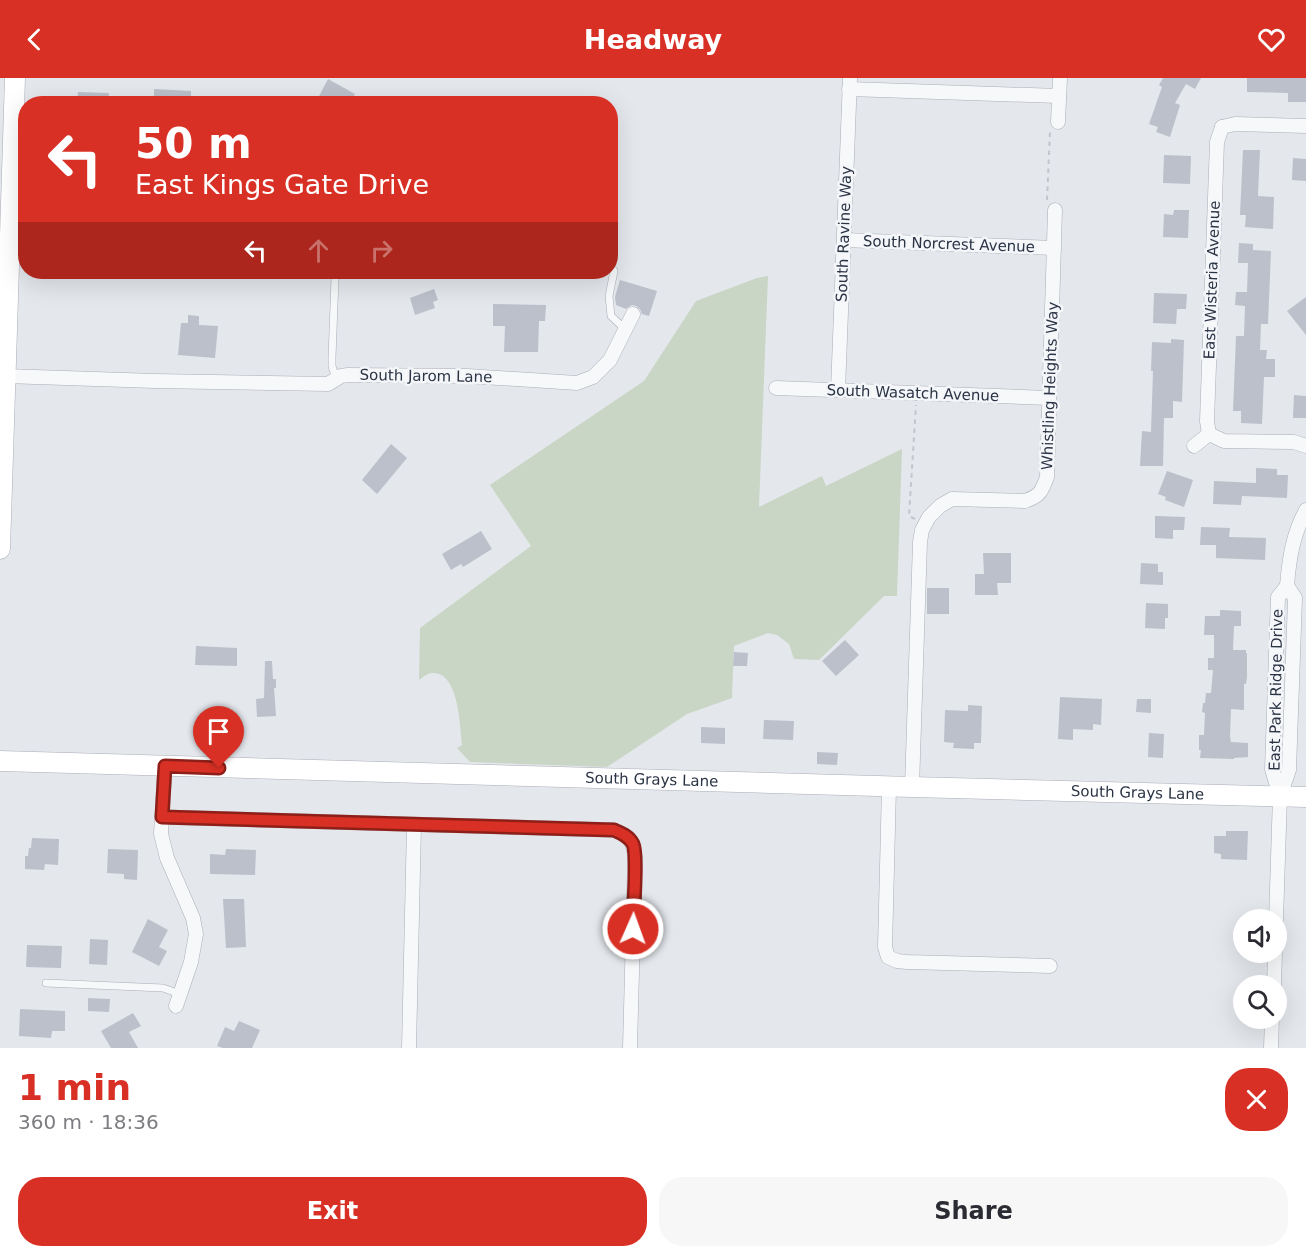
<!DOCTYPE html>
<meta charset="utf-8">
<style>
:root{--surface:#fff;--page:#f7f7f7;--text:#2b2b33;--muted:#7c7c81;--accent:#d93025}
body{margin:0;font-family:"DejaVu Sans",sans-serif;background:var(--page);color:var(--text);height:100vh;display:flex;flex-direction:column;font-size:22px;white-space:nowrap}
*{box-sizing:border-box;margin:0}
p{font-size:20px;color:var(--muted)}
.icon{flex:none;width:33px;height:33px;fill:none;stroke:currentColor;stroke-width:2;stroke-linecap:round;stroke-linejoin:round}
.map{position:relative;height:970px;overflow:hidden}
.details{display:flex;flex-direction:column;background:var(--surface);flex:1}
.details>*{flex:none}
.guide{position:absolute;left:18px;top:18px;width:600px;height:183px;border-radius:24px;box-shadow:0 6px 24px #0002;background:#d93025;color:#fff;overflow:hidden}
.controls{position:absolute;left:1233px;top:831px;display:grid;gap:12px}
.controls a{display:grid;place-items:center;width:54px;height:54px;border-radius:50%;background:var(--surface);box-shadow:0 6px 24px #0002;font-size:30px}
.pin{position:absolute;display:grid;place-items:center;width:51px;height:51px;color:#fff;margin:-62px -26px;border-radius:50% 50% 50% 0;rotate:-45deg;box-shadow:0 0 6px #0007}
.pin .icon{rotate:45deg}
.me{position:absolute;width:66px;margin:-33px;rotate:2deg;stroke-linejoin:round;filter:drop-shadow(0 0 4px #0008)}
.turn{display:flex;align-items:center;gap:21px;height:126px;padding:0 18px;font-size:27px}
.turn .icon{width:78px;height:78px;stroke-width:2.5}
.turn b{display:block;font-size:42px;line-height:51px}
.lanes{display:flex;align-items:center;height:57px;padding:0 18px;background:#0003;justify-content:center;gap:30px;direction:ltr}
.lanes .off{opacity:.35}
.round{display:grid;place-items:center;flex:none;width:63px;height:63px;border-radius:24px;background:var(--page)}
.overview{display:flex;align-items:center;justify-content:space-between;height:102px;padding:0 18px}
h1{font-size:36px;font-weight:700;line-height:45px;color:var(--accent)}
.button{display:flex;gap:12px;margin-top:auto;padding:12px 18px}
.button a{flex:1;height:69px;border-radius:24px;background:var(--accent);color:#fff;font-size:24px;font-weight:700;line-height:69px;text-align:center}
.button a+a{background:var(--page);color:var(--text)}
header{display:flex;justify-content:space-between;align-items:center;height:78px;padding:0 18px;background:var(--accent);color:#fff;font-size:27px;font-weight:700}
.map>svg:first-child{display:block}
</style>
<header><svg class="icon" aria-label="back" viewBox="0 0 24 24"><path d="M15 5l-7 7 7 7"/></svg>Headway<svg class="icon" aria-label="heart" viewBox="0 0 24 24"><path d="M12 20l-8-8c-3-5 5-10 8-4 3-6 11-1 8 4z"/></svg></header>
<div class="map">
<svg width="1306" height="970" viewBox="0 0 1306 970">
<rect width="100%" height="100%" fill="#e4e7ec"/>
<path fill="#c9d6c5" d="M 768,198 L 759,429 L 822,398 L 826,408 L 902,371 L 897,518 L 884,518 L 819,582 L 794,581 L 789,566 L 777,557 L 768,555 L 734,568 L 732,620 L 687,636 L 607,689 L 470,684 L 457,670 L 462,667 C 460,648 459,592 431,595 C 427,596 423,599 419,602 L 420,550 L 531,468 L 490,407 L 644,303 L 696,223 L 757,200 Z"/>
<g fill="#bbc0ca">
<polygon points="1163,0 1201,0 1195,11 1186,6 1175,25 1180,27 1170,59 1156,54 1158,49 1149,46 1162,9 1159,7"/>
<polygon points="1247,0 1306,0 1306,24 1288,24 1288,15 1247,14"/>
<polygon points="328,1 355,16 350,26 315,26"/>
<polygon points="154,11 191,13 191,26 154,26"/>
<polygon points="78,14 109,15 108,26 77,26"/>
<polygon points="1243,72 1260,72 1258,118 1274,119 1273,151 1245,149 1246,137 1240,137"/>
<polygon points="1164,77 1191,78 1190,106 1163,105"/>
<polygon points="1293,80 1306,81 1306,103 1292,102"/>
<polygon points="1174,132 1189,132 1188,160 1163,159 1164,136 1173,137"/>
<polygon points="1239,165 1253,166 1253,172 1271,173 1268,246 1261,246 1260,272 1267,272 1266,281 1275,281 1275,299 1264,299 1262,346 1241,345 1241,333 1233,333 1236,258 1244,258 1245,228 1235,227 1236,214 1247,214 1248,185 1238,185"/>
<polygon points="620,202 657,213 649,238 642,236 640,231 636,228 632,227 626,231 616,227 615,219"/>
<polygon points="434,211 438,222 433,224 435,230 415,237 410,220"/>
<polygon points="1154,215 1187,216 1186,231 1177,231 1176,246 1153,245"/>
<polygon points="1306,219 1306,257 1287,233"/>
<polygon points="493,226 546,227 545,243 539,243 538,274 504,274 505,248 493,248"/>
<polygon points="188,237 199,238 199,247 218,248 215,280 178,277 181,245 188,245"/>
<polygon points="1171,261 1184,262 1182,324 1173,323 1173,340 1164,340 1163,388 1140,388 1142,353 1151,354 1153,293 1151,293 1152,264 1171,265"/>
<polygon points="1294,317 1306,318 1306,340 1293,340"/>
<polygon points="391,366 407,380 377,416 362,402"/>
<polygon points="1256,390 1277,391 1277,397 1288,397 1287,420 1242,418 1241,427 1213,426 1214,403 1256,405"/>
<polygon points="1167,393 1193,402 1184,429 1165,422 1166,419 1158,416"/>
<polygon points="1155,438 1185,439 1184,452 1173,452 1173,461 1155,460"/>
<polygon points="1201,449 1230,450 1229,459 1266,460 1265,482 1216,480 1216,467 1200,467"/>
<polygon points="481,453 492,471 463,489 461,486 451,492 442,476"/>
<polygon points="983,475 1011,475 1011,505 997,505 998,517 975,517 975,496 984,496"/>
<polygon points="1141,485 1158,486 1158,494 1163,494 1163,507 1140,506"/>
<rect x="927" y="510" width="22" height="26"/>
<polygon points="1146,525 1168,526 1168,540 1165,540 1165,551 1145,550"/>
<polygon points="1220,532 1241,533 1241,548 1234,548 1233,572 1246,572 1246,575 1247,575 1247,599 1246,606 1244,606 1244,632 1231,631 1230,658 1231,664 1248,665 1248,679 1234,680 1234,681 1200,680 1201,672 1199,672 1199,657 1204,657 1205,635 1202,634 1203,625 1205,625 1206,615 1211,615 1213,592 1208,592 1208,580 1214,580 1214,557 1204,557 1205,538 1220,538"/>
<polygon points="845,562 859,577 836,598 822,583"/>
<polygon points="196,568 237,570 237,588 195,587"/>
<polygon points="734,574 748,575 747,588 733,588"/>
<polygon points="265,583 272,583 273,601 276,601 276,610 274,610 276,638 257,639 256,621 264,620"/>
<polygon points="1060,619 1102,621 1101,647 1093,646 1093,652 1073,651 1073,662 1058,661"/>
<polygon points="1137,621 1151,621 1151,635 1136,634"/>
<polygon points="968,627 982,628 981,665 974,665 974,671 953,670 954,665 944,664 945,632 968,633"/>
<polygon points="764,642 794,643 793,662 763,661"/>
<polygon points="701,649 725,650 725,666 701,665"/>
<polygon points="1149,655 1164,656 1163,680 1148,679"/>
<polygon points="817,674 838,675 837,687 817,686"/>
<polygon points="1226,753 1248,753 1247,782 1221,781 1221,776 1214,775 1214,758 1226,758"/>
<polygon points="32,760 59,761 58,787 45,786 44,792 25,791 25,778 28,778 29,770 31,770"/>
<polygon points="108,771 138,772 137,802 124,801 124,796 107,795"/>
<polygon points="226,771 256,772 255,797 210,796 210,776 225,777"/>
<polygon points="223,821 244,821 246,869 226,870"/>
<polygon points="148,841 168,852 159,869 167,873 159,888 132,874"/>
<polygon points="90,861 108,862 107,887 89,886"/>
<polygon points="27,867 62,868 61,890 26,889"/>
<polygon points="88,920 110,921 109,934 88,933"/>
<polygon points="20,931 65,933 65,953 52,953 51,960 19,958"/>
<polygon points="133,935 141,948 129,954 138,970 111,970 101,953"/>
<polygon points="239,943 260,952 252,970 223,970 217,968 225,949 234,953"/>
</g>
<g fill="none" stroke-linecap="round" stroke-linejoin="round">
<defs>
<g id="lane">
<polyline points="610,187 614,193 609,218 611,238 625,251"/>
<polyline points="336,301 332,288 332,279 335,201 339,194"/>
<polyline points="46,905 163,910 180,916"/>
</g>
<g id="street">
<polyline points="849,11 1059,18"/>
<polyline points="1058,44 1060,0"/>
<polyline points="1222,49 1235,46 1306,48"/>
<polyline points="844,162 1054,170"/>
<polyline points="5,298 155,303 328,306 341,298 348,297 467,298 577,305 593,299 610,282 633,236"/>
<polyline points="776,310 1049,320"/>
<polyline points="838,312 850,0"/>
<polyline points="1209,356 1207,343 1217,64 1222,49"/>
<polyline points="1209,356 1224,363 1294,364 1306,368"/>
<polyline points="1194,368 1209,356"/>
<path d="M 1287,508 C 1289,481 1293,456 1306,432"/>
<polyline points="165,688 161,756 167,780 193,840 196,856 191,884 176,928"/>
<polyline points="889,709 885,869 888,879 897,883 907,884 1050,888"/>
<path d="M 912,709 L 920,464 L 922,452 L 929,439 L 940,428 L 952,421 L 1025,423 C 1040,418 1042,413 1047,399 L 1055,132"/>
<path d="M 162,739 L 614,752 C 630,758 633,763 635,779 L 630,970"/>
<polyline points="1276,842 1280,718 1289,692 1295,520 1287,508 1278,519 1272,691 1280,718"/>
<polyline points="1274,908 1275,874"/>
<polyline points="409,970 414,747"/>
<polyline points="1271,970 1272,940"/>
</g>
<g id="secondary">
<polyline points="0,471 15,0"/>
<path id="s1" d="M 0,683 L 912,709 L 1306,719"/>
</g>
</defs>
<use href="#lane" stroke="#a9aeb7" stroke-width="8"/>
<use href="#street" stroke="#a9aeb7" stroke-width="15"/>
<use href="#secondary" stroke="#a9aeb7" stroke-width="21"/>
<g stroke="#c2c5cb" stroke-width="2" stroke-dasharray="4.5 4.5" stroke-linecap="butt">
<polyline points="1047,122 1050,53"/>
<polyline points="915,441 909,438 916,327"/>
</g>
<use href="#lane" stroke="#f7f8fa" stroke-width="7"/>
<use href="#street" stroke="#f7f8fa" stroke-width="14"/>
<use href="#secondary" stroke="#fff" stroke-width="20"/>
</g>
<g fill="none" stroke-linecap="round" stroke-linejoin="round">
<defs>
<path id="route" d="M 219,690 L 165,688 L 162,739 L 614,752 C 621,755 629,758 633,766 C 638,777 633,835 633,851"/>
</defs>
<use href="#route" stroke="#8d1f18" stroke-width="15"/>
<use href="#route" stroke="#d93025" stroke-width="10"/>
</g>
<g text-anchor="middle" dominant-baseline="central" stroke-width="5" stroke-linejoin="round" paint-order="stroke">
<g font-size="15" fill="#2b3445" stroke="#f4f6f9">
<text transform="translate(844 156) rotate(-88)">South Ravine Way</text>
<text transform="translate(949 166) rotate(2)">South Norcrest Avenue</text>
<text transform="translate(1212 202) rotate(-88)">East Wisteria Avenue</text>
<text transform="translate(426 298) rotate(1)">South Jarom Lane</text>
<text transform="translate(1050 308) rotate(-88)">Whistling Heights Way</text>
<text transform="translate(913 315) rotate(2)">South Wasatch Avenue</text>
<text transform="translate(1276 612) rotate(-89)">East Park Ridge Drive</text>
<text stroke="none"><textPath href="#s1" startOffset="652">South Grays Lane</textPath></text>
<text stroke="none"><textPath href="#s1" startOffset="1138">South Grays Lane</textPath></text>
</g>
</g>
</svg>
<div class="controls">
<a><svg class="icon" aria-label="sound" viewBox="0 0 24 24"><path d="M4 9h4l5-4v14l-5-4H4zM17 9q2 3 0 6"/></svg></a>
<a><svg class="icon" aria-label="search" viewBox="0 0 24 24"><circle cx="10" cy="10" r="6"/><path d="M15 15l6 6"/></svg></a>
</div>
<div class="pin" style="left:219px;top:690px;background:#d93025"><svg class="icon" aria-label="arrive" viewBox="0 0 24 24"><path d="M6 21V4h12l-3 4 3 4H6"/></svg></div>
<svg class="me" style="left:633px;top:851px" viewBox="-20 -20 40 40"><circle r="17" fill="#d93025" stroke="#fff" stroke-width="3"/><path d="M0-11L8 9 0 5-8 9z" fill="#fff"/></svg>
<div class="guide">
<div class="turn"><svg class="icon" aria-label="left" viewBox="0 0 24 24"><path d="M17 20v-9H6M10 6l-5 5 5 5"/></svg><div><b>50 m</b>East Kings Gate Drive</div></div>
<div class="lanes"><svg class="icon" aria-label="left" viewBox="0 0 24 24"><path d="M17 20v-9H6M10 6l-5 5 5 5"/></svg><svg class="icon off" aria-label="ahead" viewBox="0 0 24 24"><path d="M12 20V5M6 11l6-6 6 6"/></svg><svg class="icon off" aria-label="right" viewBox="0 0 24 24"><path d="M7 20v-9h11M14 6l5 5-5 5"/></svg></div>
</div>
</div>
<section class="details">
<div class="overview"><div><h1>1 min</h1><p>360 m · 18:36</p></div><a class="round" style="background:#d93025;color:#fff"><svg class="icon" aria-label="close" viewBox="0 0 24 24"><path d="M6 6l12 12M18 6L6 18"/></svg></a></div>
<div class="button"><a>Exit</a><a>Share</a></div>
</section>
